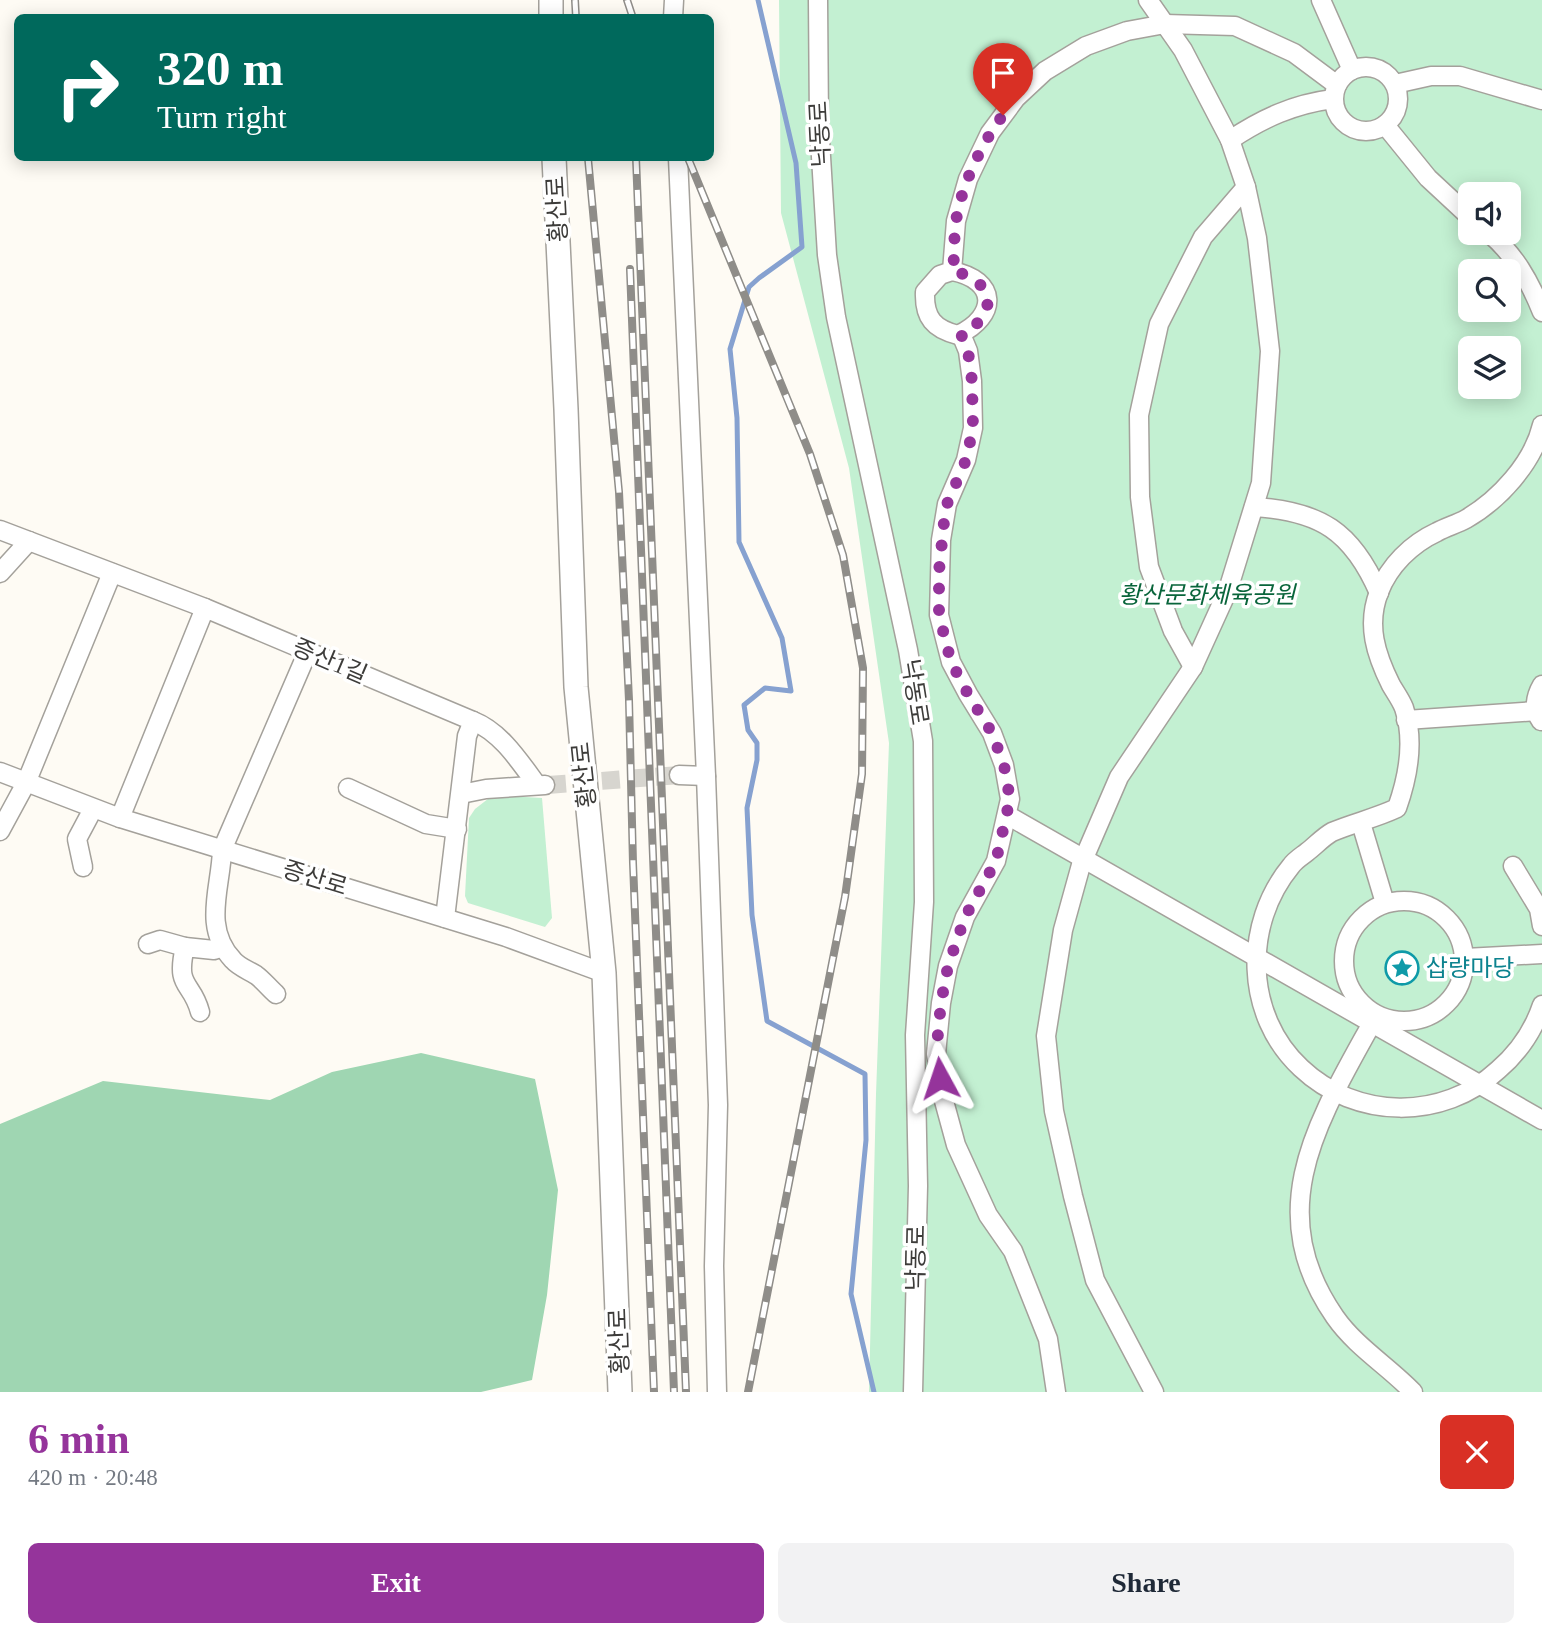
<!DOCTYPE html>
<meta charset="utf-8">
<style>
:root{--surface:#fff;--page:#f2f2f3;--text:#1f2937;--muted:#747a83;--accent:#95349b}
body{margin:0;font-family:"Times New Roman","Noto Sans KR",serif;background:var(--page);color:var(--text);height:100vh;display:flex;flex-direction:column;font-size:26px;white-space:nowrap}
*{box-sizing:border-box;margin:0}
p{font-size:23px;color:var(--muted)}
.icon{flex:none;width:38px;height:38px;fill:none;stroke:currentColor;stroke-width:2;stroke-linecap:round;stroke-linejoin:round}
.map{position:relative;height:1392px;overflow:hidden}
.drawer{display:flex;flex-direction:column;background:var(--surface);flex:1}
.drawer>*{flex:none}
.hud{position:absolute;left:14px;top:14px;width:700px;height:147px;border-radius:10px;box-shadow:0 4px 18px #0003;background:#00695c;color:#fff;overflow:hidden}
.fabs{position:absolute;left:1458px;top:182px;display:grid;gap:14px}
.fabs a{display:grid;place-items:center;width:63px;height:63px;border-radius:10px;background:var(--surface);box-shadow:0 4px 18px #0003;font-size:35px}
.pin{position:absolute;display:grid;place-items:center;width:60px;height:60px;color:#fff;margin:-72px -30px;border-radius:50% 50% 50% 0;rotate:-45deg;box-shadow:0 0 7px #0007}
.pin .icon{rotate:45deg}
.me{position:absolute;width:77px;margin:-38px;rotate:355deg;stroke-linejoin:round;filter:drop-shadow(0 0 5px #0008)}
.turn{display:flex;align-items:center;gap:24px;height:147px;padding:0 28px;font-size:32px}
.turn .icon{width:91px;height:91px;stroke-width:2.5}
.turn b{display:block;font-size:49px;line-height:60px}
.round{display:grid;place-items:center;flex:none;width:74px;height:74px;border-radius:10px;background:var(--page)}
.overview{display:flex;align-items:center;justify-content:space-between;height:119px;padding:0 28px}
h1{font-size:42px;font-weight:800;line-height:52px;color:var(--accent)}
.cta{display:flex;gap:14px;margin-top:auto;padding:14px 28px}
.cta a{flex:1;height:80px;border-radius:10px;background:var(--accent);color:#fff;font-size:28px;font-weight:800;line-height:80px;text-align:center}
.cta a+a{background:var(--page);color:var(--text)}
.map>svg:first-child{display:block}
</style>
<div class="map">
<svg width="1542" height="1392" viewBox="0 0 1542 1392">
<rect width="100%" height="100%" fill="#fefbf4"/>
<g fill="#c3f0d2" fill-rule="evenodd">
<path d="M 779,0 L 1542,0 L 1542,1392 L 869,1392 L 876,1094 L 889,743 L 849,468 L 781,213 ZM 1470,194 L 1508,194 L 1508,233 L 1470,233 ZM 1470,271 L 1508,271 L 1508,310 L 1470,310 ZM 1470,348 L 1508,348 L 1508,387 L 1470,387 Z"/>
<polygon points="493,795 542,798 552,918 545,927 468,903 465,896 469,818 475,809"/>
</g>
<polygon fill="#9fd6b2" points="421,1053 535,1079 558,1190 547,1295 532,1380 481,1392 0,1392 0,1124 103,1081 270,1100 332,1072"/>
<g fill="none" stroke-linecap="round" stroke-linejoin="round">
<polyline stroke="#86a1d0" stroke-width="5" points="758,0 796,163 802,247 759,278 749,287 730,349 737,418 739,542 782,638 791,691 765,688 744,705 748,730 757,743 757,760 747,808 752,915 767,1021 865,1074 866,1140 851,1294 874,1392"/>
<polyline stroke="#d7d5cf" stroke-width="18" stroke-dasharray="18 9" stroke-linecap="butt" points="548,785 679,775"/>
<defs>
<g id="minor">
<polyline points="818,0 819,124 827,255 836,317 908,650 923,741 924,902 915,1035 918,1186 913,1392"/>
<polyline points="1148,0 1183,50 1230,140 1246,187 1257,238 1270,351 1261,483 1228,590 1193,667 1119,777 1081,865 1063,930 1046,1036 1054,1111 1073,1196 1095,1280 1154,1392"/>
<polyline points="1321,0 1352,70"/>
<polyline points="673,18 674,0"/>
<circle cx="1366" cy="99" r="32"/>
<polyline points="1395,84 1431,76 1460,76 1542,100"/>
<polyline points="1385,125 1428,178 1470,217"/>
<path d="M 1230,140 C 1263,118 1294,104 1333,99"/>
<polyline points="678,158 706,776 718,1105 714,1266 717,1392"/>
<path d="M 1489,233 C 1515,255 1529,280 1542,312"/>
<path d="M 952,271 C 998,280 998,316 958,335 C 934,329 924,318 925,292 L 940,275 L 952,271 L 956,221 L 968,179 L 990,133 L 1016,98 L 1045,71 L 1086,46 L 1127,31 L 1165,24 L 1235,26 L 1294,53 L 1337,85"/>
<polyline points="961,334 968,351 972,381 973,428 966,460 947,504 941,540 939,615 951,662 968,694 992,733 1004,765 1010,799 996,861 965,917 948,966 941,1003 936,1054 944,1101 956,1145 988,1215 1013,1251 1048,1339 1056,1392"/>
<path d="M 1542,425 C 1533,463 1499,500 1466,519 C 1457,524 1446,527 1437,532 C 1411,544 1389,566 1379,592 C 1366,625 1376,655 1391,685 C 1395,692 1401,700 1404,708 C 1415,741 1408,777 1397,808 C 1376,818 1353,823 1332,832 C 1323,837 1315,846 1307,852 C 1302,856 1295,860 1291,866 C 1243,924 1244,1015 1301,1068 C 1356,1120 1443,1121 1498,1070 C 1519,1052 1533,1032 1542,1005"/>
<path d="M 1254,507 C 1320,511 1352,531 1379,593"/>
<polyline points="0,530 205,608 473,721 467,736 445,918"/>
<polyline points="0,573 29,541"/>
<polyline points="1193,667 1173,631 1149,567 1140,497 1139,415 1159,324 1203,237 1246,187"/>
<polyline points="1406,720 1537,711"/>
<path d="M 473,721 C 501,732 520,762 537,785"/>
<path d="M 1541,721 C 1533,710 1535,697 1542,685"/>
<polyline points="0,772 120,818 506,937 604,973"/>
<polyline points="679,775 706,776"/>
<polyline points="348,788 426,824 457,829"/>
<polyline points="461,794 486,789 545,785"/>
<polyline points="1007,815 1542,1120"/>
<polyline points="120,818 205,608"/>
<polyline points="1361,823 1385,903"/>
<polyline points="0,831 26,783 112,573"/>
<polyline points="1513,866 1539,909 1542,926"/>
<polyline points="83,867 77,839 93,809"/>
<circle cx="1404" cy="961" r="60"/>
<polyline points="148,944 160,940 185,947"/>
<polyline points="1465,958 1542,954"/>
<path d="M 276,994 C 269,988 263,980 256,975 C 248,970 239,967 233,960 C 202,927 221,888 222,850 L 308,651"/>
<path d="M 200,1012 C 192,981 175,989 185,947 L 214,950 L 223,947"/>
<path d="M 1372,1023 C 1318,1121 1261,1210 1335,1317 C 1356,1347 1388,1366 1413,1392"/>
</g>
<g id="major">
<polyline points="551,0 551,18"/>
<polyline points="554,158 566,409 576,687 604,973 620,1392"/>
</g>
</defs>
<use href="#minor" stroke="#a4a19b" stroke-width="21"/>
<use href="#major" stroke="#a4a19b" stroke-width="26"/>
<use href="#minor" stroke="#fff" stroke-width="18"/>
<use href="#major" stroke="#fff" stroke-width="23"/>
<defs>
<g id="rail">
<polyline points="575,0 576,18"/>
<polyline points="627,0 633,18"/>
<polyline points="588,158 619,492 629,700 633,863 654,1392"/>
<polyline points="636,158 686,1392"/>
<polyline points="688,158 810,454 843,555 863,668 862,774 845,897 748,1392"/>
<polyline points="630,269 674,1392"/>
</g>
</defs>
<use href="#rail" stroke="#8f8d89" stroke-width="8"/>
<use href="#rail" stroke="#fff" stroke-width="5" stroke-dasharray="16" stroke-linecap="butt"/>
</g>
<g fill="none" stroke-linecap="round" stroke-linejoin="round">
<path stroke="#95349b" stroke-width="12" stroke-dasharray="0 21.6" d="M 940,1078 L 936,1054 L 941,1003 L 948,966 L 965,917 L 996,861 L 1010,799 L 1004,765 L 992,733 L 968,694 L 951,662 L 939,615 L 939,571 L 944,522 L 947,504 L 966,460 L 973,428 L 972,381 L 968,351 L 961,334 C 1001,315 994,279 952,271 C 956,254 953,237 956,221 C 962,184 981,145 1003,115"/>
</g>
<defs>
<symbol id="sight-ring" viewBox="-11 -11 22 22"><circle r="9.5" fill="#fff" stroke="#0f9aa8" stroke-width="1.5"/><path d="M0-6L1.8-2.2L6-1.7L2.9 1.2L3.7 5.4L0 3.3L-3.7 5.4L-2.9 1.2L-6-1.7L-1.8-2.2Z" fill="#0f9aa8"/></symbol>
</defs>
<g fill-rule="evenodd">
<use href="#sight-ring" x="1383" y="949" width="38" height="38"/>
</g>
<g text-anchor="middle" dominant-baseline="central" stroke-width="7" stroke-linejoin="round" paint-order="stroke">
<g font-size="24" fill="#3d3c3a" stroke="#fff">
<text transform="translate(820 134) rotate(-93)">낙동로</text>
<text transform="translate(557 209) rotate(-93)">황산로</text>
<text transform="translate(330 661) rotate(23)">증산1길</text>
<text transform="translate(915 692) rotate(81)">낙동로</text>
<text transform="translate(584 775) rotate(-96)">황산로</text>
<text transform="translate(315 878) rotate(17)">증산로</text>
<text transform="translate(916 1258) rotate(-89)">낙동로</text>
<text transform="translate(619 1341) rotate(-92)">황산로</text>
</g>
<g font-size="24" font-style="italic" fill="#09653b" stroke="#fff">
<text x="1207" y="595">황산문화체육공원</text>
</g>
<g font-size="24" fill="#0d838f" stroke="#fff" text-anchor="start">
<text x="1426" y="968">삽량마당</text>
</g>
</g>
</svg>
<div class="fabs">
<a><svg class="icon" aria-label="sound" viewBox="0 0 24 24"><path d="M4 9h4l5-4v14l-5-4H4zM17 9q2 3 0 6"/></svg></a>
<a><svg class="icon" aria-label="search" viewBox="0 0 24 24"><circle cx="10" cy="10" r="6"/><path d="M15 15l6 6"/></svg></a>
<a><svg class="icon" aria-label="layers" viewBox="0 0 24 24"><path d="M12 4l9 5-9 5-9-5zM3 14l9 5 9-5"/></svg></a>
</div>
<div class="pin" style="left:1003px;top:115px;background:#d93025"><svg class="icon" aria-label="arrive" viewBox="0 0 24 24"><path d="M6 21V4h12l-3 4 3 4H6"/></svg></div>
<svg class="me" style="left:940px;top:1078px" viewBox="-20 -20 40 40"><path d="M0-17L14 15 0 8-14 15z" fill="#95349b" stroke="#fff" stroke-width="4"/></svg>
<div class="hud">
<div class="turn"><svg class="icon" aria-label="right" viewBox="0 0 24 24"><path d="M7 20v-9h11M14 6l5 5-5 5"/></svg><div><b>320 m</b>Turn right</div></div>
</div>
</div>
<section class="drawer">
<div class="overview"><div><h1>6 min</h1><p>420 m · 20:48</p></div><a class="round" style="background:#d93025;color:#fff"><svg class="icon" aria-label="close" viewBox="0 0 24 24"><path d="M6 6l12 12M18 6L6 18"/></svg></a></div>
<div class="cta"><a>Exit</a><a>Share</a></div>
</section>
